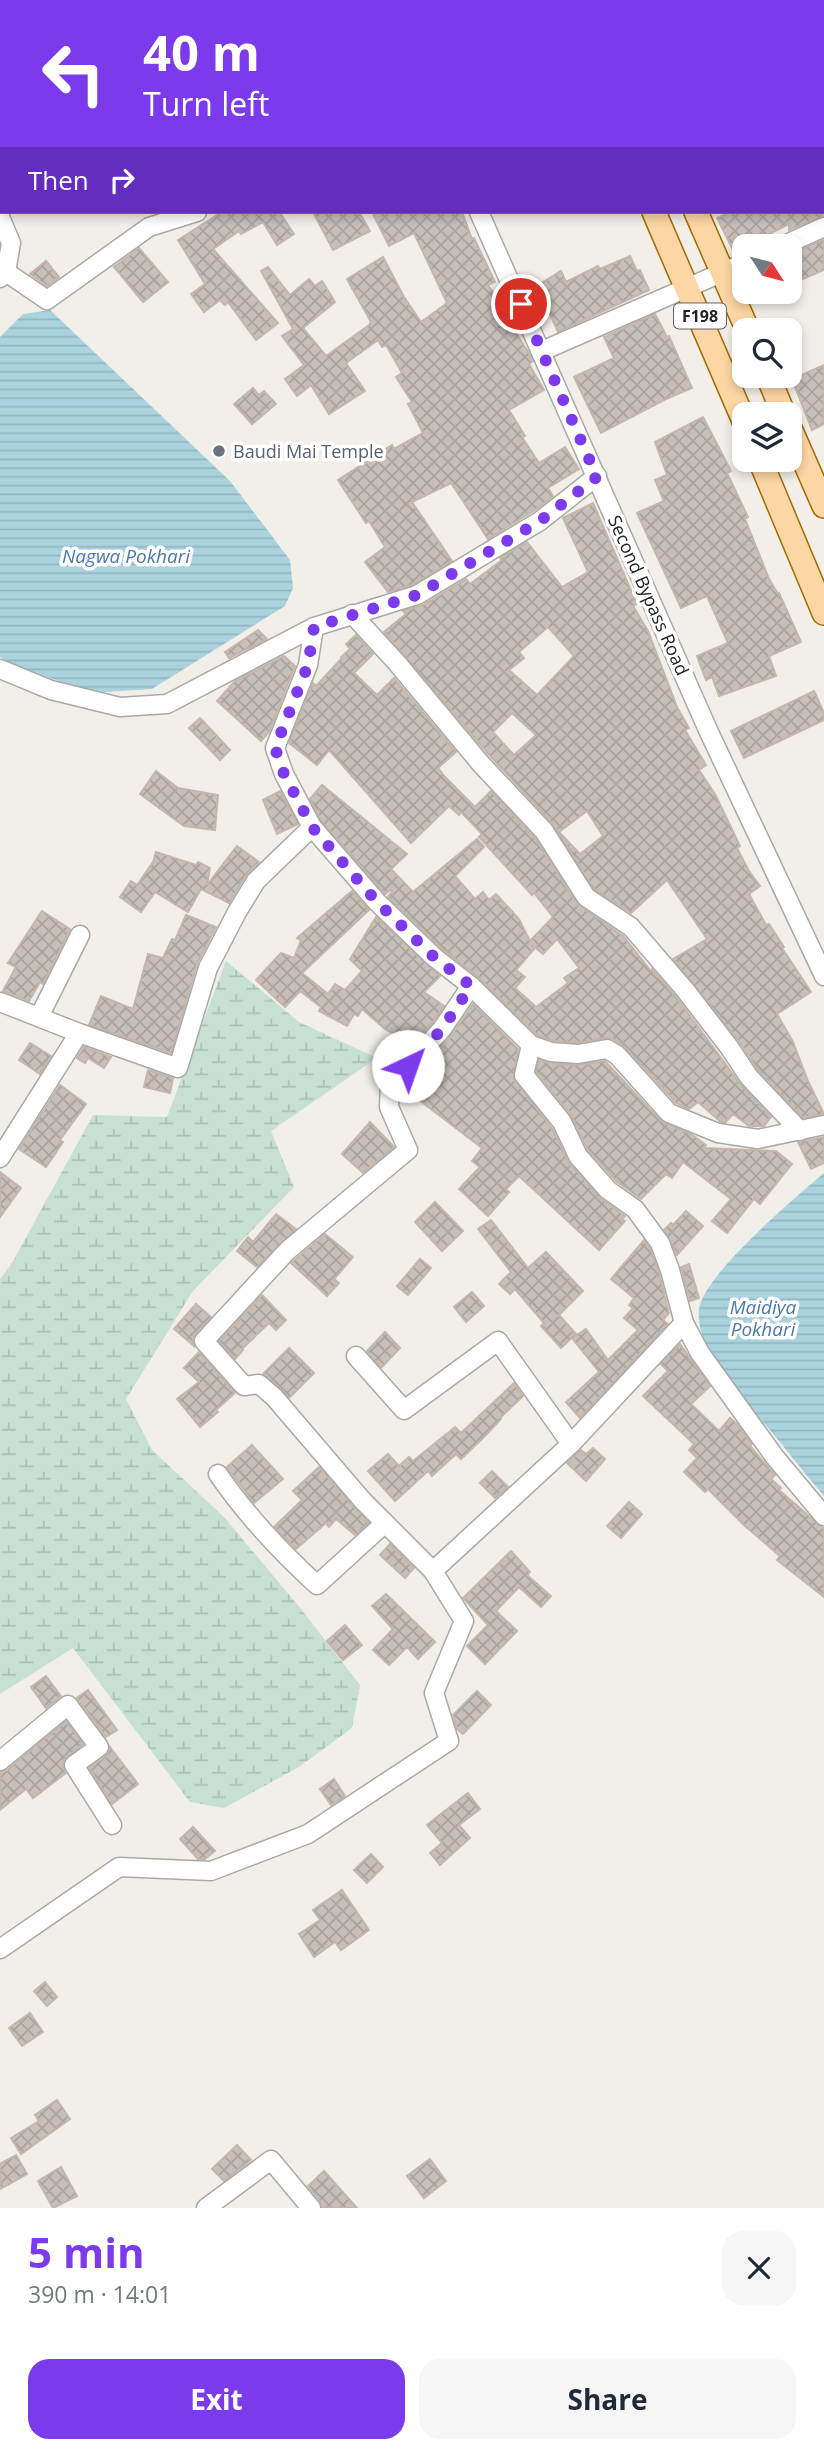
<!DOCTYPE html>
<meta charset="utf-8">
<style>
:root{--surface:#fff;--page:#f6f6f7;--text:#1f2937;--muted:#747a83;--accent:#7c3aed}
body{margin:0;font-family:"Open Sans",sans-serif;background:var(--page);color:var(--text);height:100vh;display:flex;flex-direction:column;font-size:26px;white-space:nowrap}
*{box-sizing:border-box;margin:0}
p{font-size:23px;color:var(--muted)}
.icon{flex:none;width:38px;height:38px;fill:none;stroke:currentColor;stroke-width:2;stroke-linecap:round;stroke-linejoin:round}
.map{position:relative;height:2208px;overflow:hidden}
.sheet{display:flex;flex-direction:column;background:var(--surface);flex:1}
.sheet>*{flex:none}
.banner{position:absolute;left:0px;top:0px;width:824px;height:214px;box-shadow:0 4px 10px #0003;background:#7c3aed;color:#fff;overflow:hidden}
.needle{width:46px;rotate:126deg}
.fabs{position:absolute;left:732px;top:234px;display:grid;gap:14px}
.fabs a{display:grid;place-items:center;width:70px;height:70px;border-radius:14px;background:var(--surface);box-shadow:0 4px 10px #0003;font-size:35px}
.pin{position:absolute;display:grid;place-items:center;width:60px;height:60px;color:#fff;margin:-30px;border:4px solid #fff;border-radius:50%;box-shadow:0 2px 7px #0007}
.me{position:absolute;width:77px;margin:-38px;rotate:42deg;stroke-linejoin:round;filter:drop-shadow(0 0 5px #0008)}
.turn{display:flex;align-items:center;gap:24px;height:147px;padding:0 28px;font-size:32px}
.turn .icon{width:91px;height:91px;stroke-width:2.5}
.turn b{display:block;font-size:49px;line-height:60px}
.then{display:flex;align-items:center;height:66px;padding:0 28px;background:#0003;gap:14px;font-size:26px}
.round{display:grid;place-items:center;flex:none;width:74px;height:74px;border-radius:21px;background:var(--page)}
.summary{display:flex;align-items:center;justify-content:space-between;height:119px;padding:0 28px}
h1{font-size:42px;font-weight:700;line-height:52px;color:var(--accent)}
.primary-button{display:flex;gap:14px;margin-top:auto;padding:14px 28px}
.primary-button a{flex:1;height:80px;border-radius:21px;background:var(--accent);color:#fff;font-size:28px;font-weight:700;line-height:80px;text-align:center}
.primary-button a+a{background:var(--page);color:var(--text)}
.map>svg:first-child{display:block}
</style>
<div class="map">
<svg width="824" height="2208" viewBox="0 0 824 2208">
<defs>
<pattern id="wetland-marsh" width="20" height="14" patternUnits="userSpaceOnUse" patternTransform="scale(1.75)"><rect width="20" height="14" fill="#c6e0d4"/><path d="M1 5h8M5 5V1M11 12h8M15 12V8" fill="none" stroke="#aac0b6"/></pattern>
<pattern id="water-rules" width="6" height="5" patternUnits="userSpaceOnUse" patternTransform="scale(1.75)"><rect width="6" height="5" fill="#aad3df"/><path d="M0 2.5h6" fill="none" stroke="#92b5bf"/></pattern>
<pattern id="building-cross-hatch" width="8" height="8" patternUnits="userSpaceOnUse" patternTransform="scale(1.75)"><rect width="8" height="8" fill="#c7bfb8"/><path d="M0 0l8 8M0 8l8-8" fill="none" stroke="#aba49e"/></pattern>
</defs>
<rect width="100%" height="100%" fill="#f2efe9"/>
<polygon fill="url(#wetland-marsh)" points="226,961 299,1022 377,1058 271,1131 294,1187 193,1291 126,1399 152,1450 224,1517 301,1609 360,1685 352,1728 299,1767 224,1808 190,1802 73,1648 0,1694 0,1279 12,1263 93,1115 167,1117"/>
<g fill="url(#water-rules)">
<polygon points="50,310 230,481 290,560 293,588 285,606 152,689 90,693 11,663 0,657 0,337 23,314"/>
<path d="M 824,1173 L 824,1496 C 803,1472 784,1446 763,1422 C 752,1409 736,1397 727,1383 C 714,1364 696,1332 699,1309 C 704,1274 796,1197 824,1173 Z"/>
</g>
<g fill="url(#building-cross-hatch)" stroke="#c4b6ab" stroke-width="2" fill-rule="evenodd">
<polygon points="222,212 282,212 280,213 294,234 277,245 263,222 241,234 239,231 213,249 278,323 256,340 228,302 225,305 220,300 204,312 191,294 205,284 178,240"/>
<polygon points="313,212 359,212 370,231 333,250"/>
<polygon points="372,212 462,212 472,239 474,238 495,282 488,285 497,298 494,300 529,353 533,361 529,364 544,390 509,410 525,436 522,437 539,463 565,447 579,469 548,488 553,496 538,508 488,539 451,483 412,502 452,561 412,585 388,592 365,562 385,547 369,521 366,523 338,480 392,445 394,449 423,433 408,404 412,402 396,377 402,373 386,345 382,347 378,340 346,363 365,391 329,414 311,385 297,396 285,379 304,365 282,336 293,329 261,271 268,267 290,295 309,279 315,286 322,281 335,302 303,328 326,356 369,325 371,322 347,279 383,257 404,297 421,322 447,303 414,233 389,246"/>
<polygon points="730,212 824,212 824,216 789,230 789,224 734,252 717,218"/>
<polygon points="824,239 824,270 789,285 789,255"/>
<polygon points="139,248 168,282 143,302 114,267"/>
<polygon points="630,256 637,271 640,270 649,290 558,332 548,310 543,313 532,289 561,271 566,282 598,266 600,269"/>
<polygon points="46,261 59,277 47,286 30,274"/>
<polygon points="655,314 667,337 669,336 692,388 666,399 601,433 574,377 614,358 604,337"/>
<polygon points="824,365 824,424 812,430 792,379"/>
<polygon points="253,388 259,395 264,391 276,404 252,424 234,404"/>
<polygon points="703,417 731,471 727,473 748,517 745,519 769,579 778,594 779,593 801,642 769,656 776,676 719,696 712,677 706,680 697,656 728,643 707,596 681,608 637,513 664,501 655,480 667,475 655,442"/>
<path d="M 593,503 L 637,604 L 633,606 L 648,631 L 677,707 L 689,728 L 685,730 L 706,765 L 699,770 L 715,794 L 740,846 L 737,848 L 749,871 L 760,886 L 749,894 L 766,925 L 769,924 L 784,947 L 782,948 L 811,992 L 777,1014 L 793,1042 L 808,1081 L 824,1114 L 803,1118 L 758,1070 L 738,1040 L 673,959 L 707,939 L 667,880 L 631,913 L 594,889 L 552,823 L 490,756 L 384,632 L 406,614 L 403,611 L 423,605 L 466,579 L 470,584 L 502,560 L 500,558 L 527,542 L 562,587 L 588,572 L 563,518 ZM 548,627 L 574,656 L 537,695 L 509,670 L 524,658 L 519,652 ZM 512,713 L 536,735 L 514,755 L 493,732 ZM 587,811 L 603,836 L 580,854 L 559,832 Z"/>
<polygon points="258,630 267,639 229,658 225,652"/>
<path d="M 356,635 L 373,654 L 354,673 L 377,695 L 394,678 L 456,752 L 438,768 L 445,777 L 475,807 L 491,791 L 535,838 L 577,904 L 623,936 L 651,971 L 652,969 L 677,998 L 741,1085 L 771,1117 L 764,1126 L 749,1126 L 733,1114 L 725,1123 L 721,1122 L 698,1102 L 689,1109 L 676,1103 L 625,1047 L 613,1039 L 605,1038 L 577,1043 L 553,1041 L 537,1035 L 479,978 L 441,948 L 388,897 L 392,891 L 390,890 L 385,894 L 321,821 L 310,799 L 322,785 L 407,854 L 391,869 L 413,892 L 477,839 L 484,847 L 455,876 L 475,899 L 483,892 L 489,900 L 496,894 L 519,919 L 530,941 L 553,917 L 534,893 L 532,895 L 479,837 L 482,834 L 461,812 L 459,815 L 449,806 L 411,843 L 329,750 L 317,765 L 289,743 L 313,683 L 316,686 L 342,658 L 341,657 L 350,649 L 346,644 ZM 557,939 L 579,968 L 564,978 L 568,983 L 536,1007 L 515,988 L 525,977 L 516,970 L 534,949 L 532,945 L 543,954 Z"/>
<polygon points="284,656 295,666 269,732 261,741 217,701 235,681"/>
<polygon points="814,691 824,713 824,720 744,758 731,731"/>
<polygon points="200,718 230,750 220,760 189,728"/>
<polygon points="156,771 178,788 218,795 215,830 184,826 140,794"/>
<polygon points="280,791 298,824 277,834 263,800"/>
<polygon points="237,846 259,862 246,875 229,903 201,889 188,912 155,892 141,912 120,897 131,881 137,885 153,862 156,852 196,865 198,862 210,868 207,885"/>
<polygon points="352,891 369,910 302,973 328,994 335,984 345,990 362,971 350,959 376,917 440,976 424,992 444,1006 433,1022 414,1042 386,1030 362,1009 358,1016 354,1014 347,1026 319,1011 321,1007 300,991 285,1007 256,980 281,953 294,958 301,940 297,938"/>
<polygon points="42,911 70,929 43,984 40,982 29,1001 3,991 16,967 8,963"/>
<polygon points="186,915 216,927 197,964 171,1053 89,1025 101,996 133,1009 148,954 163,958 172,939 175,940"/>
<polygon points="473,1004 518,1049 513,1078 552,1128 569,1163 600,1198 625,1216 622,1219 625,1221 599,1250 519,1176 506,1189 509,1192 488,1216 459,1189 480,1167 472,1161 482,1148 410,1093 424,1075 419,1071 450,1037"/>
<polygon points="30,1043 51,1056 40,1074 19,1060"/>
<polygon points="84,1047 111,1057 104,1068 88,1058 85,1063 77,1058"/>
<polygon points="539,1060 550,1063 577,1065 605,1061 661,1121 691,1134 706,1145 703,1148 776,1151 792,1164 760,1204 754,1199 727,1233 712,1221 731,1199 683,1162 672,1178 666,1174 641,1199 616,1181 588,1150 571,1115 536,1072"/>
<polygon points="148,1070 173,1078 170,1093 144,1087"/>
<polygon points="60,1085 86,1104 60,1140 63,1142 46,1167 19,1149"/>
<polygon points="370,1122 394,1147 363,1173 342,1154"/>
<polygon points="824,1137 824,1163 811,1169 798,1142"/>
<polygon points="0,1172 21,1188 0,1217"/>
<polygon points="435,1202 463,1231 442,1251 415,1222"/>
<polygon points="686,1211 703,1226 677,1255 664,1230 671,1223 673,1225"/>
<polygon points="276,1214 296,1229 257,1267 237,1251 248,1237 253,1242"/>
<polygon points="491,1220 528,1268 546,1252 583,1291 559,1315 576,1334 561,1348 541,1326 544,1323 515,1289 510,1294 499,1284 511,1272 478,1229"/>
<polygon points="325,1234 353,1257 334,1279 339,1283 327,1296 291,1263"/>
<polygon points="644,1240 650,1248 659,1273 669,1313 663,1320 668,1324 580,1418 566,1402 599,1372 572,1338 586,1329 608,1360 638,1330 624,1318 633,1308 629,1305 634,1298 611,1279"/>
<polygon points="420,1259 431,1268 408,1295 397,1286"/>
<polygon points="689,1264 699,1298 690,1301 681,1267"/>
<polygon points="472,1292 484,1306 466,1322 454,1307"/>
<polygon points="262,1295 286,1320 276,1330 269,1323 242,1349 243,1350 235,1359 219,1341"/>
<polygon points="196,1304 211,1317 195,1334 193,1339 194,1346 174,1329"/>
<polygon points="385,1332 400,1348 381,1368 367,1351"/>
<polygon points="680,1344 710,1386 691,1404 719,1431 730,1418 738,1425 752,1444 750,1446 775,1475 771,1479 781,1488 779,1490 824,1529 824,1597 777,1560 780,1556 745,1526 708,1489 705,1492 684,1472 697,1458 689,1450 694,1444 643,1396 668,1371 661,1364"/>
<polygon points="289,1348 314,1373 289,1398 263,1374"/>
<polygon points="199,1352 235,1393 216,1410 218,1412 200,1427 177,1399 199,1382 184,1368"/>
<polygon points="514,1383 523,1396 500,1418 501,1419 484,1437 461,1459 456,1454 432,1476 428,1471 395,1501 368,1471 388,1454 399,1466 409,1457 413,1461 455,1427 461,1433"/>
<polygon points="252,1445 283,1479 254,1503 227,1467"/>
<polygon points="593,1448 605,1459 586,1481 567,1463 581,1450 586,1454"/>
<polygon points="319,1467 369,1523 355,1535 336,1519 329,1527 326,1523 296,1549 274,1527 302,1500 293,1491"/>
<polygon points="492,1471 508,1487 495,1498 480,1483"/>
<polygon points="629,1502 642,1514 621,1538 607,1526"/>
<polygon points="390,1544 414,1568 405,1578 380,1555"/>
<polygon points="511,1551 530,1572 527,1575 551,1596 541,1607 519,1587 496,1611 517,1631 485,1664 467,1646 488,1625 463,1598"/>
<polygon points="386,1594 435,1642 418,1659 407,1647 389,1665 373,1650 393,1629 372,1606"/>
<polygon points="345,1625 362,1645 343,1660 327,1641"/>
<polygon points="46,1676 61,1696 46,1708 31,1687"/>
<polygon points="88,1690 117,1730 106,1737 77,1698"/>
<polygon points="477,1691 491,1705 463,1734 457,1729 453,1715"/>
<polygon points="66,1721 83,1744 64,1760 63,1766 66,1773 33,1798 26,1789 0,1810 0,1772 7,1770"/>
<polygon points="110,1747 138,1784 112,1804 89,1768 106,1756"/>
<polygon points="334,1779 345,1796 331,1805 320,1789"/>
<polygon points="468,1793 480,1809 459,1825 470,1838 440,1865 430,1853 442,1843 427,1825"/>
<polygon points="193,1827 215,1851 205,1859 198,1859 180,1839"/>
<polygon points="371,1854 383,1867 367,1883 354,1870"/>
<polygon points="342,1890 369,1930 341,1950 335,1942 314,1957 299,1934 320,1920 313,1910"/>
<polygon points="45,1982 57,1997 47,2006 34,1991"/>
<polygon points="30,2013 43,2032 22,2046 9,2028"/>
<polygon points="57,2100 70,2119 21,2154 11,2138 39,2121 35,2115"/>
<polygon points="237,2145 251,2160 224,2181 212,2169"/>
<polygon points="16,2155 27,2174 0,2189 0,2164"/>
<polygon points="430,2159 446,2181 424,2198 407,2176"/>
<polygon points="61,2167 77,2196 53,2208 38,2181"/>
<polygon points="324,2171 357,2208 322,2208 320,2201 308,2186"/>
</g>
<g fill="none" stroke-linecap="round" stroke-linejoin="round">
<defs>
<g id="minor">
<polyline points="379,0 380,2"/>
<polyline points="479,212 708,730 824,976"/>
<polyline points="0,217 11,243 6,272"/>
<polyline points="780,247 824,227"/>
<polyline points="0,278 6,272 47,300 149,227 197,212"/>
<polyline points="542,351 744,263"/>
<polyline points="352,614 397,663 481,764 544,831 586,897 631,927 686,991 729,1047 749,1077 800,1131"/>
<polyline points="314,627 308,665 275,748 284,774 312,827 377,902 434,957 471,986 531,1045 551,1052 578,1054 607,1049 617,1055 669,1113 718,1133 758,1139 824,1125"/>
<polyline points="0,669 51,690 120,707 167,704 314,627 417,595 540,521 597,476"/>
<polyline points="0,1002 79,1033 178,1068 208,968 237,912 256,881 312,827"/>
<polyline points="39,1017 80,935"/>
<polyline points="531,1045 524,1075 562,1122 578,1156 608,1190 635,1209 660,1243 670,1270 684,1323 700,1353 774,1456 824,1516"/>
<polyline points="0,1158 79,1033"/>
<polyline points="356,1356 404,1410 498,1341 571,1444"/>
<path d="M 218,1474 C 246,1515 280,1551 317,1585 L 385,1523"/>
<polyline points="433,1571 363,1501 274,1397 259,1384 244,1386 204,1341 287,1251 408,1150 389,1107 390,1085 442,1029 471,986"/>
<polyline points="0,1761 68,1705 99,1747 74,1765 112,1825"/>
<polyline points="0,1949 119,1867 211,1871 308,1834 449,1741 434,1693 464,1621 433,1571 571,1444 684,1323"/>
<polyline points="206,2208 271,2160 311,2208"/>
</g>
<g id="major">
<polyline points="557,0 558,2"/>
<polyline points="602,0 602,2"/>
<polyline points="654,212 744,421"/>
<polyline points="696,212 748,331"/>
<polyline points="768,376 784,415"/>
<polyline points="789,426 824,506"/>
<polyline points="760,460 824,613"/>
</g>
</defs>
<use href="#minor" stroke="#a9a9a9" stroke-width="21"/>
<use href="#major" stroke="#a06b00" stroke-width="26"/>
<use href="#minor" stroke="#fff" stroke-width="18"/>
<use href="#major" stroke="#fcd6a4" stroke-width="23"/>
</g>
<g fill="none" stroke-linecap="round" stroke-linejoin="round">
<polyline stroke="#7c3aed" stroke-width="12" stroke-dasharray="0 21.6" points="408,1066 442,1029 471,986 434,957 377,902 312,827 284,774 275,748 308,665 314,627 417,595 540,521 597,477 521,304"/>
</g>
<circle fill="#6b7280" stroke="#fff" stroke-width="2.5" cx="219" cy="451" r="7"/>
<g text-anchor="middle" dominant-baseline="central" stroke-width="7" stroke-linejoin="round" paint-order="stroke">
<rect fill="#fff" stroke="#646464" stroke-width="2" x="674" y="303.5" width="52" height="25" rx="5"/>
<g font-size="16" font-weight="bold" fill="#222">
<text x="700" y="316">F198</text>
</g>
<g font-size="18" fill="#5b616d" stroke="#fff" text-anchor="start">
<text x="233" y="451">Baudi Mai Temple</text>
</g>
<g font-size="18" fill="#222" stroke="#fff">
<text transform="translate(649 595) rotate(66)">Second Bypass Road</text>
</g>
<g font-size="19" font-style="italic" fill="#4a7aab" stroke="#fff">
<text x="126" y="556">Nagwa Pokhari</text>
<text x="763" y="1307">Maidiya<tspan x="763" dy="22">Pokhari</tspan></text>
</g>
</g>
</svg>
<div class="fabs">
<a><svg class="needle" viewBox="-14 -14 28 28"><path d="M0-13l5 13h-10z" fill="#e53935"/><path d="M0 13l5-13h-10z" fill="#747a83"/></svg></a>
<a><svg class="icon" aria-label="search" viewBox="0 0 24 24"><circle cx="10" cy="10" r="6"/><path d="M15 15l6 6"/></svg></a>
<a><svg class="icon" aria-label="layers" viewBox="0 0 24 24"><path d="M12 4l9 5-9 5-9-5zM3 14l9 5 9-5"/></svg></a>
</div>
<div class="pin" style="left:521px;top:304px;background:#d93025"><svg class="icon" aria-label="arrive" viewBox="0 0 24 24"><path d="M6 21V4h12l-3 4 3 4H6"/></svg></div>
<svg class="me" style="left:408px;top:1066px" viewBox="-20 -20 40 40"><circle r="19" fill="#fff"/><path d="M0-13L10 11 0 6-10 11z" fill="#7c3aed"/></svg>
<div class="banner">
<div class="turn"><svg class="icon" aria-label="left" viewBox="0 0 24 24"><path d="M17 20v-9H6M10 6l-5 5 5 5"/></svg><div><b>40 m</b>Turn left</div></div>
<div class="then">Then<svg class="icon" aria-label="right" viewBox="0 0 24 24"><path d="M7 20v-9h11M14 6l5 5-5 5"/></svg></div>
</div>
</div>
<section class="sheet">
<div class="summary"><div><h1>5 min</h1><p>390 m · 14:01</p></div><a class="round"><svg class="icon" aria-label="close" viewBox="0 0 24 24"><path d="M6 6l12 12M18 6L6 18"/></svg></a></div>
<div class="primary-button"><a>Exit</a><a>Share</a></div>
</section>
